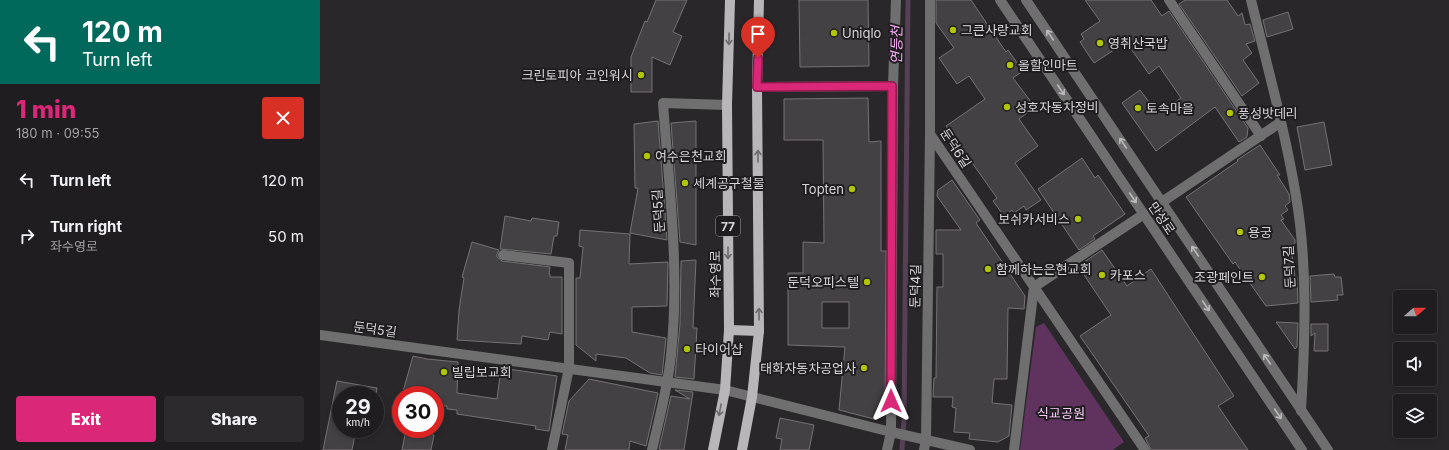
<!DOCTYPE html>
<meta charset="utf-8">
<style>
:root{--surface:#201d20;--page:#2d2a2d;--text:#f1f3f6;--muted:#a2a2a5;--line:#3d3b3e;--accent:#db2777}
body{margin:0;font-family:Inter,"Noto Sans KR",sans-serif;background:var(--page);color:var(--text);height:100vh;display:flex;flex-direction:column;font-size:15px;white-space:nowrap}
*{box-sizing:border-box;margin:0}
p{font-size:13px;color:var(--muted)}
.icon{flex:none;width:22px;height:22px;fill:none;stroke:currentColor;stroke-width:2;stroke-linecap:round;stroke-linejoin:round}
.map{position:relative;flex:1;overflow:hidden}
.panel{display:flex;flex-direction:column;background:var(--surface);width:320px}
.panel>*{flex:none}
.top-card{background:#00695c;color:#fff;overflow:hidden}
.needle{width:26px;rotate:70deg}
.buttons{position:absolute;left:1073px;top:290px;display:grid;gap:8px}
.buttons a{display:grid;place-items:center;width:44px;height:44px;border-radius:4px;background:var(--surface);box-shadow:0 2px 6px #0003,0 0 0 1px var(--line);font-size:20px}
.speed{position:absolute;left:12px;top:386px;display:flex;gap:8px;font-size:20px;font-weight:700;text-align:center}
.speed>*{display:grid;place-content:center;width:52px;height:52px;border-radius:50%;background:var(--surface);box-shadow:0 2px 6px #0003,0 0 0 1px var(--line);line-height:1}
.speed small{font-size:10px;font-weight:400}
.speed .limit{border:6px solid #d22;background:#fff;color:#111}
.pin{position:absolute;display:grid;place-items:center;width:34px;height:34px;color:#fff;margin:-41px -17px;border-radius:50% 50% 50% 0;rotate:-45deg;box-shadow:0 0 4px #0007}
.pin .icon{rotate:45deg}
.me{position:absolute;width:44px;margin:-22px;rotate:0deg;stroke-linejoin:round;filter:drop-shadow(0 0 3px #0008)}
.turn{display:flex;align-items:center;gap:14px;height:84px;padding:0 16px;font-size:18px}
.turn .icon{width:52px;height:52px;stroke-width:2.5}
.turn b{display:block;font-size:28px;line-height:34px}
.round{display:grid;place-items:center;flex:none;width:42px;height:42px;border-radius:4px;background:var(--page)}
.head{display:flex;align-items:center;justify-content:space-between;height:68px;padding:0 16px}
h1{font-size:24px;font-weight:800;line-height:30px;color:var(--accent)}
.cta{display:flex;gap:8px;margin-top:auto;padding:8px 16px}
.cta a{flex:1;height:46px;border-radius:4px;background:var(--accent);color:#fff;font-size:16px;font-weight:800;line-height:46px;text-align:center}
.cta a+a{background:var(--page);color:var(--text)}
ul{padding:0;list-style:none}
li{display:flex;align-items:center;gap:12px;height:56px;padding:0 16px}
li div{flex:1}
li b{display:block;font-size:15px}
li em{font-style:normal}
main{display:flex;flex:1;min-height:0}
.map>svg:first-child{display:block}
</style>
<main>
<section class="panel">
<div class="top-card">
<div class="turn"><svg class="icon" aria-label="left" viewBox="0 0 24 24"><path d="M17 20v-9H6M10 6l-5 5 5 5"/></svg><div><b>120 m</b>Turn left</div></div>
</div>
<div class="head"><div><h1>1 min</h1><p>180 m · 09:55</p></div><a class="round" style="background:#d93025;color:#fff"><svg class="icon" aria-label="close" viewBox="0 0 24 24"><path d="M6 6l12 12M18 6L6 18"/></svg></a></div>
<ul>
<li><svg class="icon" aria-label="left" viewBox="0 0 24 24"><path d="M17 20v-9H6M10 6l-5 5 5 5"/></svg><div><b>Turn left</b></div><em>120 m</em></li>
<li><svg class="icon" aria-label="right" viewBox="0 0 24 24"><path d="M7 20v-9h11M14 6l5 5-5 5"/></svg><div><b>Turn right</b><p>좌수영로</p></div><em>50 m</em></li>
</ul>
<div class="cta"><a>Exit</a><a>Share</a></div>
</section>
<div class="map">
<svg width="1129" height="450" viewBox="0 0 1129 450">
<rect width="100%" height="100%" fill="#2a272a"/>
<polygon fill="#5f335e" points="724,323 804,442 793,450 700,450 716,327"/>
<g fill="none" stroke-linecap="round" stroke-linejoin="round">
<polyline stroke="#554055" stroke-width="5" points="582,450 584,417 588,0"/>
</g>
<g fill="#444144" stroke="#757174" fill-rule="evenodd">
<polygon points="336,0 367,0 353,32 362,36 350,65 332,57 332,92 311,92 311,57 325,21 327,22"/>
<polygon points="479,0 548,0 549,66 480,67"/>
<polygon points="616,0 651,0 686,52 688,50 703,71 693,78 715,107 699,119 718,146 695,163 721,200 706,210 704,206 694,213 692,210 684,216 673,201 677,198 626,126 665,99 649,76 637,84 619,58 634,48 616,23"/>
<polygon points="765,0 831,0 842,16 849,11 928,128 927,137 919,142 895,107 836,151 802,103 820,90 838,114 861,98 839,66 829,74 806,42 774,63 760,42 764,39 761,34 780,21"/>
<polygon points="865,0 907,0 918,16 922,13 925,25 930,24 935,41 926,44 932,53 923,60 939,83 922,96 859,4"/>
<polygon points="968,12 973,29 947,37 943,20"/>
<path d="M 548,98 L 549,142 L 561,141 L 561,251 L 566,251 L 565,409 L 554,419 L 519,410 L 525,347 L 468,345 L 468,273 L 483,273 L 483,242 L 504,243 L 503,140 L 464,140 L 464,99 ZM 502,302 L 529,302 L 529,328 L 502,328 Z"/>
<polygon points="338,121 344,198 347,240 310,233 318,188 315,188 314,124"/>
<polygon points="376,121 376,245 360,242 351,123"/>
<polygon points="1004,122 1012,165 985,170 977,127"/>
<polygon points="940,145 960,175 957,175 969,194 970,202 965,206 968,210 961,215 964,219 961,220 975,240 975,243 972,245 974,247 970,251 972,254 975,277 977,277 978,303 946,306 915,262 913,264 866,197 918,161 917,160"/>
<polygon points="762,158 775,178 778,175 805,214 773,236 775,239 759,250 718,189"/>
<polygon points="632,180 660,220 656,223 705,296 704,309 688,308 687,379 674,379 672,403 692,405 689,436 678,442 649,439 650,433 634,432 636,408 632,407 633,397 613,397 614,378 616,378 617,287 623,287 623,254 616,254 616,230 641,230 617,196 618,190"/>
<polygon points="185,216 211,221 212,218 239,222 237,236 234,236 231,254 180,249"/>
<polygon points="260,230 310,234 309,264 348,262 347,306 312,307 312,332 346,338 342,375 330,373 306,358 276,354 276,361 256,345 256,278 260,278 263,247 259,246"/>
<polygon points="152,242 179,250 177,254 177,257 182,261 230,267 229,274 230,274 230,277 242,277 242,334 230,332 228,340 202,336 201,344 137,340 139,310 144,278 142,277"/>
<polygon points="782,250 807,286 831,269 914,396 898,406 928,450 831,450 825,438 829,436 827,433 760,336 791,315 758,266"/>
<polygon points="376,260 373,328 377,328 374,379 355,377 360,324 361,261"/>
<polygon points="1014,274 1015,277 1021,277 1023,295 1017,295 1018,300 991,302 990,276"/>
<polygon points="956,322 978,323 977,347 975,349"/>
<polygon points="991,324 1008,324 1008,351 994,351 995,333 991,336"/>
<polygon points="93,356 107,359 138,362 137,393 177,399 181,368 237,376 229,431 215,429 216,426 137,414 137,410 127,409 127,406 115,405 115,395 82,395"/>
<polygon points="269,379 338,393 326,446 310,441 309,450 245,450 248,435 242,434 249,401"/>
<polygon points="17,381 57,388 56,395 21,395 21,429 36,429 32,450 3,450"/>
<polygon points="355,390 373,392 364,450 342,450 339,449 351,396 370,399"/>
<polygon points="460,418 494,425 489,450 460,450 462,439 456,438"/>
<polygon points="86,429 114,435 111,450 82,450"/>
</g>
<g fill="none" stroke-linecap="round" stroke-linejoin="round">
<g stroke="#706f70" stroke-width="10">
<polyline points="680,0 982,450"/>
<polyline points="706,0 1008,450"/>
<polyline points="849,0 941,136"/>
<path d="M 931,0 C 947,65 965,130 976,196 C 988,266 985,340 981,411"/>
<polyline points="437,87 573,86"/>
<polyline points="610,134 825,450"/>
<polyline points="842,202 961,122"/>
<polyline points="183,255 249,263 249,368 232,450"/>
<polyline points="0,335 405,390 571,432 650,450"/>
<path d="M 332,450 C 339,419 348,387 351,355 C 360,271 349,186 343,103 L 407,105"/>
<polyline points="567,450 571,432 573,86 576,0"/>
<polyline points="604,450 606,440 610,134 610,0"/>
<polyline points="694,450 714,287 824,214"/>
</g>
<g stroke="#b9b6b9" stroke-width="10">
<polyline points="409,330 439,331"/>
<polyline points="393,450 405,390 409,330 407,105 410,0"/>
<polyline points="422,450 432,397 439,331 437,87 439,0"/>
</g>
</g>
<defs><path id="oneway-shaft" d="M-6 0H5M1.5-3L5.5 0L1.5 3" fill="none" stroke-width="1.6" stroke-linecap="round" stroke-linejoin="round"/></defs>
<g stroke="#bcbbbc">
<use href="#oneway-shaft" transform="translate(730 35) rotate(-124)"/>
<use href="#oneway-shaft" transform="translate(741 90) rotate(56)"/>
<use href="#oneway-shaft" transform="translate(803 143) rotate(-124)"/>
<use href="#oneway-shaft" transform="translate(813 198) rotate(56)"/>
<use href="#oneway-shaft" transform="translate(875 251) rotate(-124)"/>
<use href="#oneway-shaft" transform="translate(886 306) rotate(56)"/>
<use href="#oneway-shaft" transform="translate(947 359) rotate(-124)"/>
<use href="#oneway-shaft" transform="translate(958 414) rotate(56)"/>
</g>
<g stroke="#6c6a6c">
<use href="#oneway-shaft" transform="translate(409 39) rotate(91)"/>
<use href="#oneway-shaft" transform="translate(438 156) rotate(-90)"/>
<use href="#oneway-shaft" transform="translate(408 253) rotate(90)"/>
<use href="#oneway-shaft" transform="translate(439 314) rotate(-90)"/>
<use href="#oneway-shaft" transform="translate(400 410) rotate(101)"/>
</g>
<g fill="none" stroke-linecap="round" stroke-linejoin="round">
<defs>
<polyline id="route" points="438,58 437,87 572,86 571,401"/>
</defs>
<use href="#route" stroke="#8e194d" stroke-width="10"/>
<use href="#route" stroke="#db2777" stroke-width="7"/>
</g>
<g fill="#afc506" stroke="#201d20" stroke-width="1.5">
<circle cx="633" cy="30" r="4"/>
<circle cx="514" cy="33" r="4"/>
<circle cx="780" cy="43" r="4"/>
<circle cx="690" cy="65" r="4"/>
<circle cx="321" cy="75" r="4"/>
<circle cx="687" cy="107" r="4"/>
<circle cx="818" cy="108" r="4"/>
<circle cx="910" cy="113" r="4"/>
<circle cx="327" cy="156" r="4"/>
<circle cx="365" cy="183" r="4"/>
<circle cx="532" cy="189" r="4"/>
<circle cx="758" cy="219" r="4"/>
<circle cx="920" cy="232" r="4"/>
<circle cx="668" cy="269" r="4"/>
<circle cx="782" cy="275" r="4"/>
<circle cx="942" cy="277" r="4"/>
<circle cx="547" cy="282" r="4"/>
<circle cx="367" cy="349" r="4"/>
<circle cx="544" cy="368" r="4"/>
<circle cx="124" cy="372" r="4"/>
</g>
<g text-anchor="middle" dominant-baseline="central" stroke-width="4" stroke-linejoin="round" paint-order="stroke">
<rect fill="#201d20" stroke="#9f9d9f" stroke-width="1" x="396" y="216" width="24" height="20" rx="3"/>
<g font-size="12" font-weight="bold" fill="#d6d4d6">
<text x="408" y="226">77</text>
</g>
<g font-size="13" fill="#d6d4d6" stroke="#201d20" text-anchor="start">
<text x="641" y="30">그큰사랑교회</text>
<text x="522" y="33">Uniqlo</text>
<text x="788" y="43">영취산국밥</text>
<text x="698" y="65">올할인마트</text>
<text x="313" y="75" text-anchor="end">크린토피아 코인워시</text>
<text x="695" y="107">성호자동차정비</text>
<text x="826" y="108">토속마을</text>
<text x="918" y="113">풍성밧데리</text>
<text x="335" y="156">여수은천교회</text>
<text x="373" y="183">세계공구철물</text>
<text x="524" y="189" text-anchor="end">Topten</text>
<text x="750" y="219" text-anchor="end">보쉬카서비스</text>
<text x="928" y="232">용궁</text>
<text x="676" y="269">함께하는은현교회</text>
<text x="790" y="275">카포스</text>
<text x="934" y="277" text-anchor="end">조광페인트</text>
<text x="539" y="282" text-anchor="end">둔덕오피스텔</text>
<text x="375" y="349">타이어샵</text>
<text x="536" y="368" text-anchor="end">태화자동차공업사</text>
<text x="132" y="372">빌립보교회</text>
</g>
<g font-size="13" fill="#d6d4d6" stroke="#201d20">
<text transform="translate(636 148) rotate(57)">둔덕6길</text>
<text transform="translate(338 211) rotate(-94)">둔덕5길</text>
<text transform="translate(842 218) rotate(56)">만성로</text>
<text transform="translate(969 267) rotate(-93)">둔덕7길</text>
<text transform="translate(395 274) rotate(-90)">좌수영로</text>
<text transform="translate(595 286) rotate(-89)">둔덕4길</text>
<text transform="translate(55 329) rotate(8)">둔덕5길</text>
</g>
<g font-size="13" fill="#f9cbf7" stroke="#201d20">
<text x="741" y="413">식교공원</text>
</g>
<g font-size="14" font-style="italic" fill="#f9aff7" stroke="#201d20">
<text transform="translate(576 45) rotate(-89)">연등천</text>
</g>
</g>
</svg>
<div class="buttons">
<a><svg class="needle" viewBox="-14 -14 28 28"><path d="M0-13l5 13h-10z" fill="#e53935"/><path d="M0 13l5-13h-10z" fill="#a2a2a5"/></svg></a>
<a><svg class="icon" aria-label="sound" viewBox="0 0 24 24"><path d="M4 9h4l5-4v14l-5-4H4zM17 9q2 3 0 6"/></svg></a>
<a><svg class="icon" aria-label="layers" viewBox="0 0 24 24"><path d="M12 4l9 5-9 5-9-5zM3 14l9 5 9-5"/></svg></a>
</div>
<div class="speed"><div>29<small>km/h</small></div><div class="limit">30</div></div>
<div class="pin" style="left:438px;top:58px;background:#d93025"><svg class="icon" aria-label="arrive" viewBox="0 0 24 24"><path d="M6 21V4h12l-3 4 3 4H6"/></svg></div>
<svg class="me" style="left:571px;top:401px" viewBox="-20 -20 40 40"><path d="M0-17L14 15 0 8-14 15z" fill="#db2777" stroke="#fff" stroke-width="4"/></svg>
</div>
</main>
